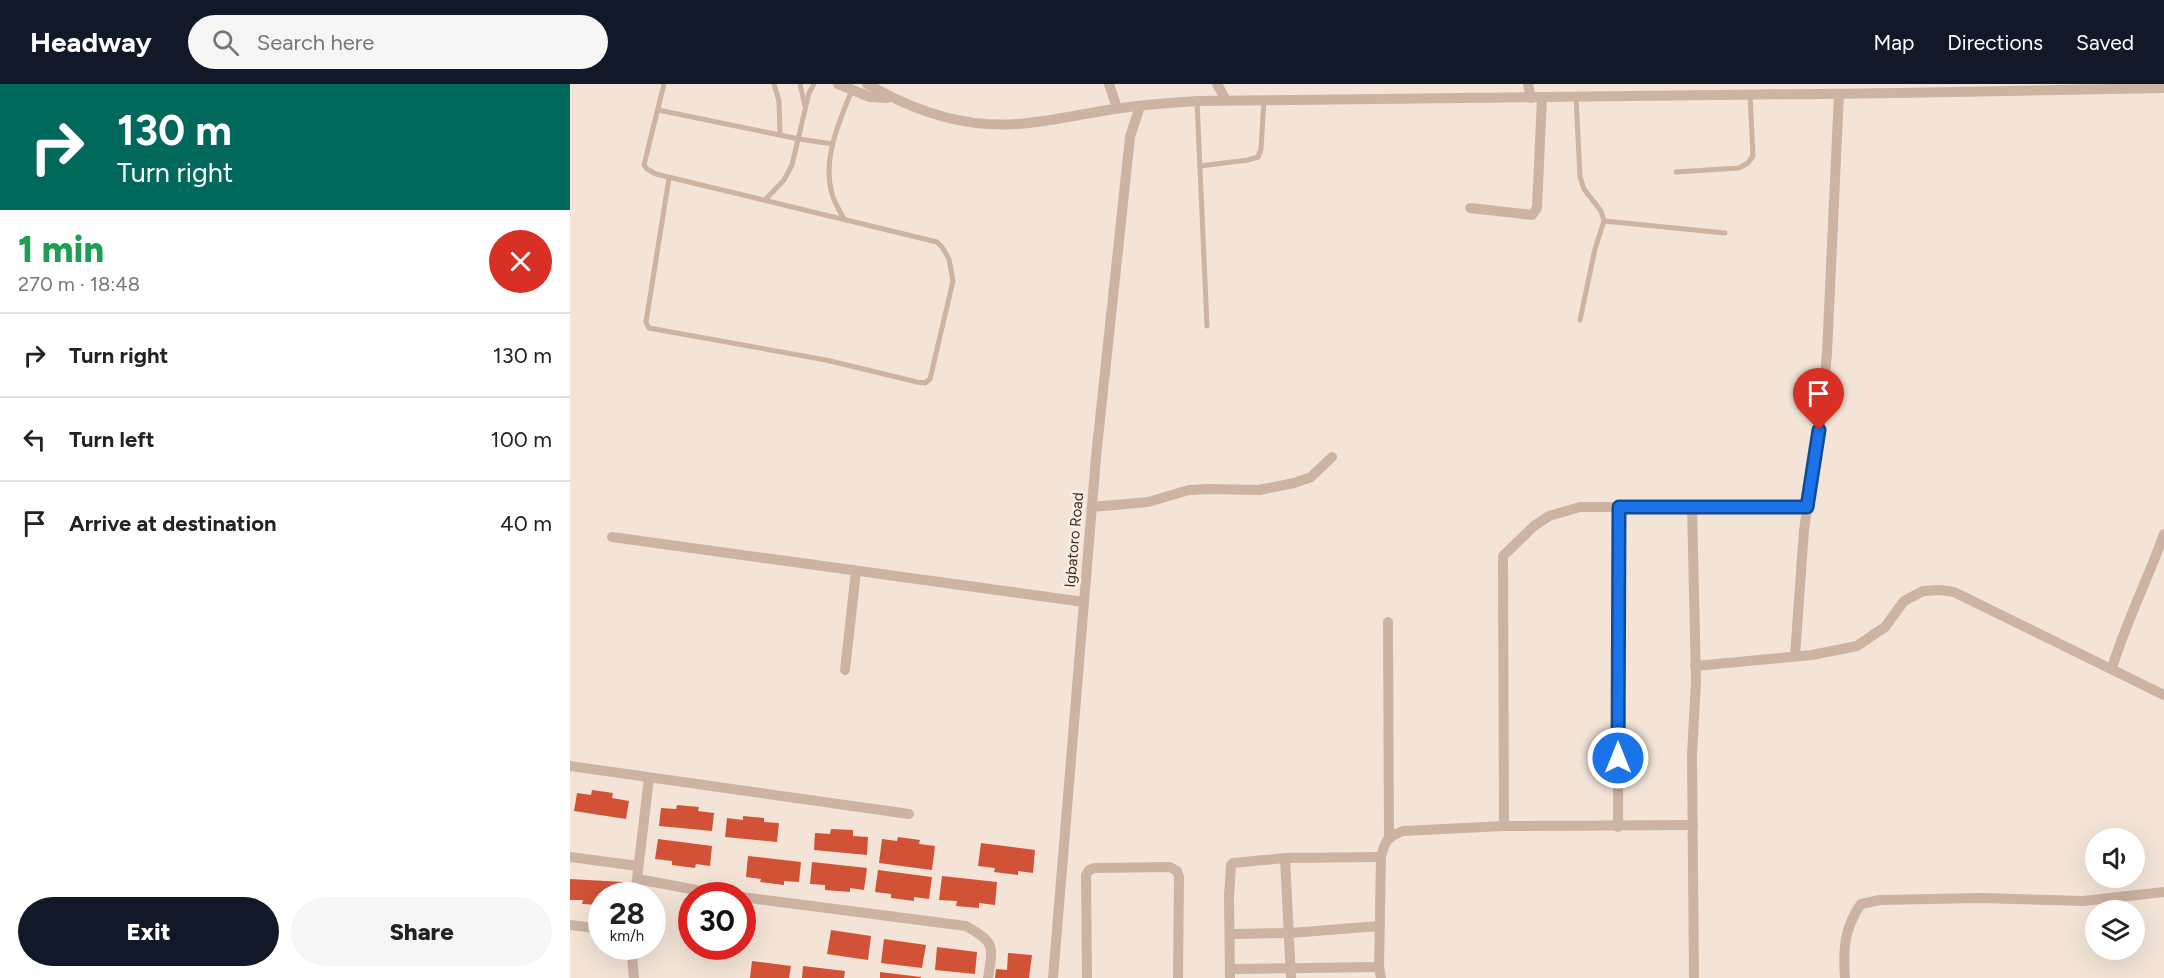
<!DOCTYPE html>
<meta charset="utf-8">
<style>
:root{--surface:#fff;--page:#f6f6f6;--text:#222;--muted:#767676;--line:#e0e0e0;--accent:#111827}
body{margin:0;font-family:Figtree,sans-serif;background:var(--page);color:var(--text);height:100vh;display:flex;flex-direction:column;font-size:22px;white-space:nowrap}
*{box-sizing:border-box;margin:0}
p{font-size:20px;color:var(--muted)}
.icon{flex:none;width:33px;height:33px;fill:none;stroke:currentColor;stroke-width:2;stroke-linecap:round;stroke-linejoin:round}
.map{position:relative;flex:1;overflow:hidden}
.details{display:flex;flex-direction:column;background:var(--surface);width:570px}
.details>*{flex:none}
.banner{background:#00695c;color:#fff;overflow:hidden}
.controls{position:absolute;left:1515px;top:744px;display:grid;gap:12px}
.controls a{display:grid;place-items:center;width:60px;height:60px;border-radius:50%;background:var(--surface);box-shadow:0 6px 24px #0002;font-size:30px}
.speed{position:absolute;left:18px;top:798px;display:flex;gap:12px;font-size:30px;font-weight:700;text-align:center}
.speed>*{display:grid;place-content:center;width:78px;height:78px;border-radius:50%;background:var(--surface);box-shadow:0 6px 24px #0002;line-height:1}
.speed small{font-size:15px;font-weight:400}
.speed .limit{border:9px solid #d22;background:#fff;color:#111}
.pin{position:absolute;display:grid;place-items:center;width:51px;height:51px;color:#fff;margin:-62px -26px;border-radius:50% 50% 50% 0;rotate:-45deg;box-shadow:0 0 6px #0007}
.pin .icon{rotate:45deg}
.me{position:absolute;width:66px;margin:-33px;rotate:0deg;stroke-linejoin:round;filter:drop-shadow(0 0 4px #0008)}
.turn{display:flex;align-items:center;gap:21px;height:126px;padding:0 18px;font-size:27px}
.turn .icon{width:78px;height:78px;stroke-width:2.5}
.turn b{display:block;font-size:42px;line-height:51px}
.round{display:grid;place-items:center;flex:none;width:63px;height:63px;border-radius:32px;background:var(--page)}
.headline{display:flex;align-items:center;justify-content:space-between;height:102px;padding:0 18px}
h1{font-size:36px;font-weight:800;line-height:45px;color:#1e9e55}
.button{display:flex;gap:12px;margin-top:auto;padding:12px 18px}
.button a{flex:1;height:69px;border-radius:36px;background:var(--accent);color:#fff;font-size:24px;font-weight:800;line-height:69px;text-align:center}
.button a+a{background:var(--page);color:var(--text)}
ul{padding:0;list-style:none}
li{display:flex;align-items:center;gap:18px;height:84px;padding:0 18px;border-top:2px solid var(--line)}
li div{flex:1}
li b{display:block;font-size:22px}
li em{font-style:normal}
header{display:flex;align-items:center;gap:36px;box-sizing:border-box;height:84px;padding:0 30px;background:var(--accent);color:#fff}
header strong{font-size:28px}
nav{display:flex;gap:33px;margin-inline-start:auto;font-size:21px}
.search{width:420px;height:54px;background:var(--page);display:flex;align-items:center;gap:15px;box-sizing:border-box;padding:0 21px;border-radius:33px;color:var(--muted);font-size:22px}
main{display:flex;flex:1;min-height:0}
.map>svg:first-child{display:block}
</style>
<header>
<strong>Headway</strong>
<div class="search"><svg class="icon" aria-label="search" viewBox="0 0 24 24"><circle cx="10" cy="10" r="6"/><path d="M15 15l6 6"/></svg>Search here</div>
<nav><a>Map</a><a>Directions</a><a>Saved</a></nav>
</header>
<main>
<section class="details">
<div class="banner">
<div class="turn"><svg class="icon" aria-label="right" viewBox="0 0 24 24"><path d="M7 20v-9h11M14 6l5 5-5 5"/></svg><div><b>130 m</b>Turn right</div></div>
</div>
<div class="headline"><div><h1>1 min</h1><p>270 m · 18:48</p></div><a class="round" style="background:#d93025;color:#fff"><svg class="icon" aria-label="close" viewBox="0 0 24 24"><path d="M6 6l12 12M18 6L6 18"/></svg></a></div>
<ul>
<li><svg class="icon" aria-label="right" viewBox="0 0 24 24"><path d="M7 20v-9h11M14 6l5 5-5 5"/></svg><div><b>Turn right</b></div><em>130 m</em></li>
<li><svg class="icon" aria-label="left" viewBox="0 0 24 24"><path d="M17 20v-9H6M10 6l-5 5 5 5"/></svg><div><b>Turn left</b></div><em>100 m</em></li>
<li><svg class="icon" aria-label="arrive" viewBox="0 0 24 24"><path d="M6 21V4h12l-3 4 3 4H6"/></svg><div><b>Arrive at destination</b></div><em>40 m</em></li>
</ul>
<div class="button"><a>Exit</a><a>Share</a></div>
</section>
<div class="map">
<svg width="1594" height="894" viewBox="0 0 1594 894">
<rect width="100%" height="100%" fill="#f3e4d7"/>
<g fill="#d25237">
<polygon points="22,706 43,709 42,714 59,717 56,735 4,727 7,709 21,711"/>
<polygon points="107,721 129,723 128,727 144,729 142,747 89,742 91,724 106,725"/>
<polygon points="173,732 194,734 194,738 209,739 207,758 155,753 157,734 173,736"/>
<polygon points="261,745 283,746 283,752 298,753 297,771 244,766 245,749 260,750"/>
<polygon points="328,753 350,756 349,760 365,762 362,786 309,779 312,755 327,757"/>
<polygon points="88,755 142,762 140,782 126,780 125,784 102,781 102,777 85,775"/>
<polygon points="411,759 465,766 463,789 448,787 448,791 424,788 425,784 408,782"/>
<polygon points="178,772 231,778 229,798 214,797 214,801 190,798 191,795 176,793"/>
<polygon points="242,778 297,784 294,806 280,804 280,808 255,806 255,801 240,800"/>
<polygon points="308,786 362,793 359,815 344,813 344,817 321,814 321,810 305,808"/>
<polygon points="372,792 427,798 425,821 409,819 409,824 386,822 387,817 369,816"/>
<polygon points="0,795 53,798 52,812 32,812 32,821 12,820 13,816 0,816"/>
<polygon points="261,846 301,852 298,876 257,870"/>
<polygon points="314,855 356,861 352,884 311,879"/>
<polygon points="367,863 407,868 405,890 365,886"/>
<polygon points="438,869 462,871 459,894 425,894 426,885 437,886"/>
<polygon points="182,877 221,882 219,894 180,894"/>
<polygon points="233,882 275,887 274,894 232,894"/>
<polygon points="310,888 351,893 351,894 310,894"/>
</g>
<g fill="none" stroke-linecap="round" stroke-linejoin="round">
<g stroke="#ccb3a2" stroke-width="5">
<polyline points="94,0 74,81 77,85 86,90 367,158 372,163 379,175 383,197 360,295 355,299 347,298 256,276 79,244 76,238 99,94"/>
<polyline points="204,0 209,17 210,51"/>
<polyline points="230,0 235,22"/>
<polyline points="1006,13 1010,93 1014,105 1031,127 1034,137 1025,165 1010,236"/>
<polyline points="627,17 637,242"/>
<polyline points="88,26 229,55 263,60"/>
<polyline points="630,82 678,76 688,73 691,65 694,16"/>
<polyline points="1106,88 1169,84 1178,79 1183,72 1180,10"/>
<polyline points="195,116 214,96 222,81 239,9 244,0"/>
<path d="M 274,135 C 270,127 264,118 262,110 C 252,75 269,38 282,6"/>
<polyline points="1034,137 1155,149"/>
</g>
<g stroke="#ccb3a2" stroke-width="10">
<polyline points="268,0 300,13 317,14"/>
<path d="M 297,0 C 348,29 399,46 458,39 C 487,36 516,29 545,25 C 572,20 600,19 627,17 L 1329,9 L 1594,4"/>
<polyline points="539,0 547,24"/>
<polyline points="647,0 656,16"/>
<polyline points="958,0 961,14"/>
<polyline points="900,124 962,131 967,124 972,14"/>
<polyline points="1122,422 1126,597 1122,671 1124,894"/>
<polyline points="522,423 578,418 619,406 638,405 689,406 724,399 741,393 762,373"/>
<polyline points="42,453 514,518"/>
<polyline points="818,538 819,752"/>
<polyline points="1225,572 1234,446 1252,326 1257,269 1269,10"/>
<polyline points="1125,582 1242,571 1287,562 1315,543 1334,517 1353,507 1370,506 1384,508 1594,611"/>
<path d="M 1542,584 C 1556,538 1578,495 1594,450"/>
<polyline points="275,586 286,487"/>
<polyline points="0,682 339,730"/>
<polyline points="934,742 933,472 964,442 979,432 1010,423 1237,423"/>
<polyline points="1048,743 1049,423"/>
<polyline points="0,773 68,782"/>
<polyline points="715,774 721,894"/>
<polyline points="68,795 158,812"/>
<polyline points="65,812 79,694"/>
<path d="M 172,813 L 396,842 C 426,859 423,862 418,894"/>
<polyline points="0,841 32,845"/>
<polyline points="660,850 720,849 810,842"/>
<polyline points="61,862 64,894"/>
<polyline points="661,885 809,883"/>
<polyline points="483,894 526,373 560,53 570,22"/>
<polyline points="517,894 516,791 519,786 525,784 600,783 607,787 609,793 608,894"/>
<polyline points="660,894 659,812 661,781 663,779 715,774 811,773"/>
<path d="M 811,894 L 809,883 L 811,773 C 815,757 816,754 833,747 L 934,742 L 1123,741"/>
<path d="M 1275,894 C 1273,866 1274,844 1291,820 L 1310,816 L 1410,814 L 1513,817 L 1594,808"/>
</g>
</g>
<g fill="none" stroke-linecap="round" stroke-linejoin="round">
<defs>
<polyline id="route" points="1048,674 1049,423 1237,423 1249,346"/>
</defs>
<use href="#route" stroke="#114b97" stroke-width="15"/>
<use href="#route" stroke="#1a73e8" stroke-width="10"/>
</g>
<g text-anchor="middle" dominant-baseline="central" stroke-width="5" stroke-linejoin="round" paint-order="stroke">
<g font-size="15" fill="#362a25" stroke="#fbefe4">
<text transform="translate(504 456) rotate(-85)">Igbatoro Road</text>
</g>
</g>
</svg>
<div class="controls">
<a><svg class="icon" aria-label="sound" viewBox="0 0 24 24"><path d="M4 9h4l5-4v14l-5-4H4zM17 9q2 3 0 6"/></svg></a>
<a><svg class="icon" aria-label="layers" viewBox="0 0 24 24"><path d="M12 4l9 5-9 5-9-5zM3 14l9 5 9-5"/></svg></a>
</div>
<div class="speed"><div>28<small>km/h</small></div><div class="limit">30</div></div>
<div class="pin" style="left:1249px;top:346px;background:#d93025"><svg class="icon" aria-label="arrive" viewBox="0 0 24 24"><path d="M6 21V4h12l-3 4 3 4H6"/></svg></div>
<svg class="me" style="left:1048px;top:674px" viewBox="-20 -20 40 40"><circle r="17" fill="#1a73e8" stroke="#fff" stroke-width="3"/><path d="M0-11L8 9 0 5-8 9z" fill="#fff"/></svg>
</div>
</main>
